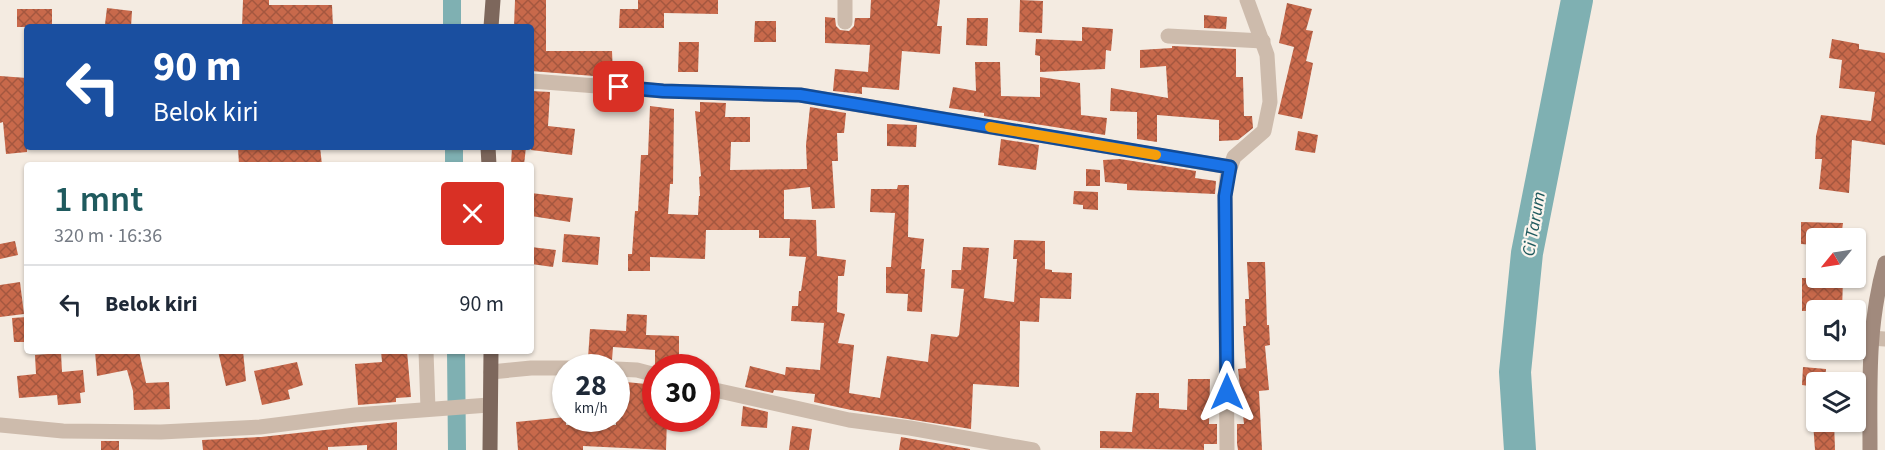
<!DOCTYPE html>
<html lang="id">
<meta charset="utf-8">
<style>
:root{--surface:#fff;--page:#f6f6f7;--text:#1f2937;--muted:#747a83;--line:#e0e1e3;--accent:#1f5a5e}
body{margin:0;font-family:"Source Sans 3",sans-serif;background:var(--page);color:var(--text);height:100vh;display:flex;flex-direction:column;font-size:22px;white-space:nowrap}
*{box-sizing:border-box;margin:0}
p{font-size:20px;color:var(--muted)}
.icon{flex:none;width:33px;height:33px;fill:none;stroke:currentColor;stroke-width:2;stroke-linecap:round;stroke-linejoin:round}
.map{position:relative;flex:1;overflow:hidden}
.details{position:absolute;left:24px;top:162px;width:510px;height:192px;display:flex;flex-direction:column;background:var(--surface);border-radius:6px;box-shadow:0 2px 4px #0004}
.details>*{flex:none}
.top-card{position:absolute;left:24px;top:24px;width:510px;height:126px;border-radius:6px;box-shadow:0 2px 4px #0004;background:#1a4fa0;color:#fff;overflow:hidden}
.needle{width:39px;rotate:240deg}
.controls{position:absolute;left:1806px;top:228px;display:grid;gap:12px}
.controls a{display:grid;place-items:center;width:60px;height:60px;border-radius:6px;background:var(--surface);box-shadow:0 2px 4px #0004;font-size:30px}
.speed{position:absolute;left:552px;top:354px;display:flex;gap:12px;font-size:30px;font-weight:700;text-align:center}
.speed>*{display:grid;place-content:center;width:78px;height:78px;border-radius:50%;background:var(--surface);box-shadow:0 2px 4px #0004;line-height:1}
.speed small{font-size:15px;font-weight:400}
.speed .limit{border:9px solid #d22;background:#fff;color:#111}
.pin{position:absolute;display:grid;place-items:center;width:51px;height:51px;color:#fff;margin:-26px;border-radius:12px;box-shadow:0 3px 9px #0006}
.me{position:absolute;width:66px;margin:-33px;rotate:0deg;stroke-linejoin:round;filter:drop-shadow(0 0 4px #0008)}
.turn{display:flex;align-items:center;gap:21px;height:126px;padding:0 30px;font-size:27px}
.turn .icon{width:78px;height:78px;stroke-width:2.5}
.turn b{display:block;font-size:42px;line-height:51px}
.round{display:grid;place-items:center;flex:none;width:63px;height:63px;border-radius:6px;background:var(--page)}
.headline{display:flex;align-items:center;justify-content:space-between;height:102px;padding:0 30px}
h1{font-size:36px;font-weight:600;line-height:45px;color:var(--accent)}
ul{padding:0;list-style:none}
li{display:flex;align-items:center;gap:18px;height:78px;padding:0 30px;border-top:2px solid var(--line)}
li div{flex:1}
li b{display:block;font-size:22px}
li em{font-style:normal}
.map>svg:first-child{display:block}
</style>
<div class="map">
<svg width="1885" height="450" viewBox="0 0 1885 450">
<defs>
<pattern id="building-cross-hatch" width="8" height="8" patternUnits="userSpaceOnUse" patternTransform="scale(1.5)"><rect width="8" height="8" fill="#c8694b"/><path d="M0 0l8 8M0 8l8-8" fill="none" stroke="#a4573f"/></pattern>
</defs>
<rect width="100%" height="100%" fill="#f4ebe1"/>
<g fill="none" stroke-linecap="round" stroke-linejoin="round">
<g stroke="#7fb0b2" stroke-width="18">
<polyline points="452,0 452,27"/>
<polyline points="454,147 454,165"/>
<polyline points="456,351 457,450"/>
</g>
<polyline stroke="#7fb0b2" stroke-width="32" points="1520,450 1515,372 1527,253 1577,0"/>
</g>
<g fill="url(#building-cross-hatch)">
<polygon points="243,0 269,0 269,5 332,5 333,27 242,27"/>
<polygon points="515,0 546,0 546,51 612,51 613,75 594,76 531,71 531,27 514,27"/>
<polygon points="638,0 718,0 718,14 664,13 664,28 619,28 620,9 638,9"/>
<polygon points="871,0 940,0 937,26 942,26 940,54 902,51 899,90 862,87 862,94 833,91 835,69 868,72 870,45 825,43 825,17 835,18 836,26 840,30 849,31 854,26 855,18 870,18"/>
<polygon points="1020,0 1043,1 1042,33 1019,32"/>
<polygon points="1287,3 1312,9 1306,30 1313,31 1306,61 1313,63 1302,119 1278,114 1294,47 1279,43"/>
<polygon points="107,8 132,11 131,27 105,24"/>
<rect x="17" y="9" width="35" height="18"/>
<polygon points="1204,15 1227,17 1226,29 1204,28"/>
<polygon points="967,18 988,18 987,46 966,45"/>
<polygon points="755,21 776,21 776,42 754,42"/>
<polygon points="1082,27 1113,29 1111,51 1106,50 1105,69 1040,72 1040,56 1035,55 1036,39 1082,41"/>
<polygon points="1832,39 1859,44 1859,49 1885,53 1885,145 1852,140 1849,193 1819,189 1822,159 1815,159 1816,136 1821,115 1871,121 1875,92 1839,88 1842,60 1829,58"/>
<polygon points="679,42 699,42 698,72 678,72"/>
<polygon points="1172,46 1236,49 1236,77 1243,77 1244,116 1252,116 1253,128 1238,140 1219,141 1219,120 1157,115 1157,142 1137,139 1137,112 1110,111 1111,88 1168,98 1166,66 1140,68 1140,50 1172,48"/>
<polygon points="975,62 1000,62 1001,96 1040,97 1040,77 1080,83 1081,115 1107,118 1105,135 984,116 984,113 949,108 953,87 976,91"/>
<polygon points="0,76 27,78 27,152 6,154 3,122 0,123"/>
<polygon points="531,91 550,92 548,126 575,129 572,155 531,150"/>
<polygon points="700,102 726,103 725,117 750,117 750,142 731,142 730,170 807,169 806,145 810,107 846,113 844,133 837,133 838,161 832,161 835,208 812,209 810,187 784,190 784,219 816,220 817,256 846,260 844,276 838,276 837,312 845,314 838,343 854,345 849,393 880,398 887,356 928,362 931,334 957,337 959,335 964,289 951,288 952,270 961,270 963,247 989,248 984,298 1014,302 1017,259 1013,259 1014,240 1045,241 1045,269 1052,270 1052,272 1072,273 1071,299 1040,298 1039,322 1020,321 1019,387 973,384 971,429 851,410 814,402 815,394 774,390 773,393 745,387 750,366 785,375 786,367 820,370 824,323 791,321 792,306 798,306 799,291 801,291 806,257 789,256 790,238 759,238 759,230 706,230 705,259 650,257 650,271 628,271 628,254 632,254 635,211 638,211 641,155 648,155 650,106 674,109 673,184 670,184 668,214 698,215 699,196 700,196 699,177 701,176 695,111 700,112"/>
<polygon points="887,124 917,125 916,147 887,146"/>
<polygon points="1298,131 1318,135 1315,153 1295,150"/>
<polygon points="1001,139 1039,145 1036,170 998,165"/>
<polygon points="238,147 320,147 322,165 239,165"/>
<polygon points="512,147 526,147 524,165 511,165"/>
<polygon points="1120,159 1196,171 1195,178 1216,181 1215,194 1127,190 1127,184 1105,182 1103,160"/>
<polygon points="1086,169 1100,170 1100,186 1086,186"/>
<polygon points="898,185 909,185 908,237 924,239 921,269 925,269 922,312 907,311 908,294 886,293 886,267 891,267 895,213 870,212 871,189 897,189"/>
<polygon points="1074,191 1098,192 1098,210 1083,209 1083,205 1073,204"/>
<polygon points="531,193 573,198 570,222 531,216"/>
<polygon points="1801,222 1843,223 1841,238 1815,238 1815,245 1801,244"/>
<polygon points="564,234 600,237 598,265 562,262"/>
<polygon points="15,241 18,255 0,259 0,244"/>
<polygon points="531,247 556,250 553,267 531,264"/>
<polygon points="1247,262 1265,262 1267,325 1269,325 1270,345 1265,346 1269,390 1259,391 1262,450 1238,450 1237,443 1237,424 1244,424 1238,369 1246,368 1243,326 1246,326 1245,299 1249,299"/>
<polygon points="1802,278 1843,278 1842,310 1802,311"/>
<polygon points="20,282 24,314 0,317 0,285"/>
<polygon points="627,314 647,315 646,335 679,336 679,365 655,364 655,350 613,347 612,360 588,358 590,329 626,331"/>
<polygon points="27,317 27,342 14,342 12,318"/>
<polygon points="95,351 139,351 146,383 169,382 170,409 134,410 133,391 127,370 97,376"/>
<polygon points="218,351 243,351 246,381 226,386"/>
<polygon points="381,351 407,351 411,397 396,398 396,402 358,405 355,364 382,362"/>
<polygon points="61,353 62,372 83,370 85,392 80,393 81,403 58,405 57,395 19,398 17,376 36,374 35,355"/>
<polygon points="297,362 303,385 288,390 290,399 262,405 254,371"/>
<polygon points="1803,367 1826,369 1825,382 1816,382 1816,387 1802,385"/>
<polygon points="1188,379 1210,379 1209,424 1217,424 1217,444 1204,444 1204,450 1100,448 1100,431 1132,432 1136,393 1159,393 1159,408 1187,410"/>
<polygon points="616,381 656,385 656,418 667,418 666,450 583,446 583,450 518,450 516,422 566,417 566,425 616,425"/>
<polygon points="743,406 768,412 767,428 741,426"/>
<polygon points="397,422 397,450 367,450 367,445 328,447 328,450 203,450 202,440 261,437"/>
<polygon points="1813,422 1834,422 1835,450 1815,450"/>
<polygon points="792,426 812,429 809,450 789,450"/>
<polygon points="901,437 970,449 970,450 899,450"/>
<rect x="101" y="441" width="18" height="9"/>
</g>
<g fill="none" stroke-linecap="round" stroke-linejoin="round">
<g stroke="#cdbbac" stroke-width="15">
<polyline points="845,22 845,0"/>
<polyline points="1168,36 1263,41"/>
<polyline points="531,81 663,91 800,95 1229,167"/>
<polyline points="1871,338 1885,339"/>
<polyline points="426,351 428,409"/>
<polyline points="616,369 637,370 656,375"/>
<polyline points="491,372 531,368 595,368"/>
<polyline points="706,388 849,420 910,428 1033,450"/>
<polyline points="0,425 63,431 161,432 260,427 355,415 489,405"/>
<polyline points="1227,450 1225,196 1227,177 1234,157 1264,131 1270,102 1267,55 1247,0"/>
</g>
<path stroke="#a18a7d" stroke-width="15" d="M 1870,450 C 1870,385 1867,326 1885,263"/>
<g stroke="#7d675c" stroke-width="15">
<polyline points="491,27 493,0"/>
<polyline points="488,147 489,165"/>
<polyline points="490,450 491,351"/>
</g>
</g>
<g fill="none" stroke-linecap="round" stroke-linejoin="round">
<defs>
<polyline id="route" points="619,87 663,91 800,95 1230,167 1225,196 1227,392"/>
</defs>
<use href="#route" stroke="#114b97" stroke-width="15"/>
<use href="#route" stroke="#1a73e8" stroke-width="10"/>
<polyline stroke="#f59e0b" stroke-width="10" points="990,127 1156,155"/>
</g>
<g text-anchor="middle" dominant-baseline="central" stroke-width="4.5" stroke-linejoin="round" paint-order="stroke">
<g font-size="18" font-style="italic" fill="#1f5a5e" stroke="#fbf5ee">
<text transform="translate(1534 224) rotate(-80)">Ci Tarum</text>
</g>
</g>
</svg>
<div class="controls">
<a><svg class="needle" viewBox="-14 -14 28 28"><path d="M0-13l5 13h-10z" fill="#e53935"/><path d="M0 13l5-13h-10z" fill="#747a83"/></svg></a>
<a><svg class="icon" aria-label="sound" viewBox="0 0 24 24"><path d="M4 9h4l5-4v14l-5-4H4zM17 9q2 3 0 6"/></svg></a>
<a><svg class="icon" aria-label="layers" viewBox="0 0 24 24"><path d="M12 4l9 5-9 5-9-5zM3 14l9 5 9-5"/></svg></a>
</div>
<div class="speed"><div>28<small>km/h</small></div><div class="limit">30</div></div>
<div class="pin" style="left:619px;top:87px;background:#d93025"><svg class="icon" aria-label="arrive" viewBox="0 0 24 24"><path d="M6 21V4h12l-3 4 3 4H6"/></svg></div>
<svg class="me" style="left:1227px;top:392px" viewBox="-20 -20 40 40"><path d="M0-17L14 15 0 8-14 15z" fill="#1a73e8" stroke="#fff" stroke-width="4"/></svg>
<div class="top-card">
<div class="turn"><svg class="icon" aria-label="left" viewBox="0 0 24 24"><path d="M17 20v-9H6M10 6l-5 5 5 5"/></svg><div><b>90 m</b>Belok kiri</div></div>
</div>
<section class="details">
<div class="headline"><div><h1>1 mnt</h1><p>320 m · 16:36</p></div><a class="round" style="background:#d93025;color:#fff"><svg class="icon" aria-label="close" viewBox="0 0 24 24"><path d="M6 6l12 12M18 6L6 18"/></svg></a></div>
<ul>
<li><svg class="icon" aria-label="left" viewBox="0 0 24 24"><path d="M17 20v-9H6M10 6l-5 5 5 5"/></svg><div><b>Belok kiri</b></div><em>90 m</em></li>
</ul>
</section>
</div>
